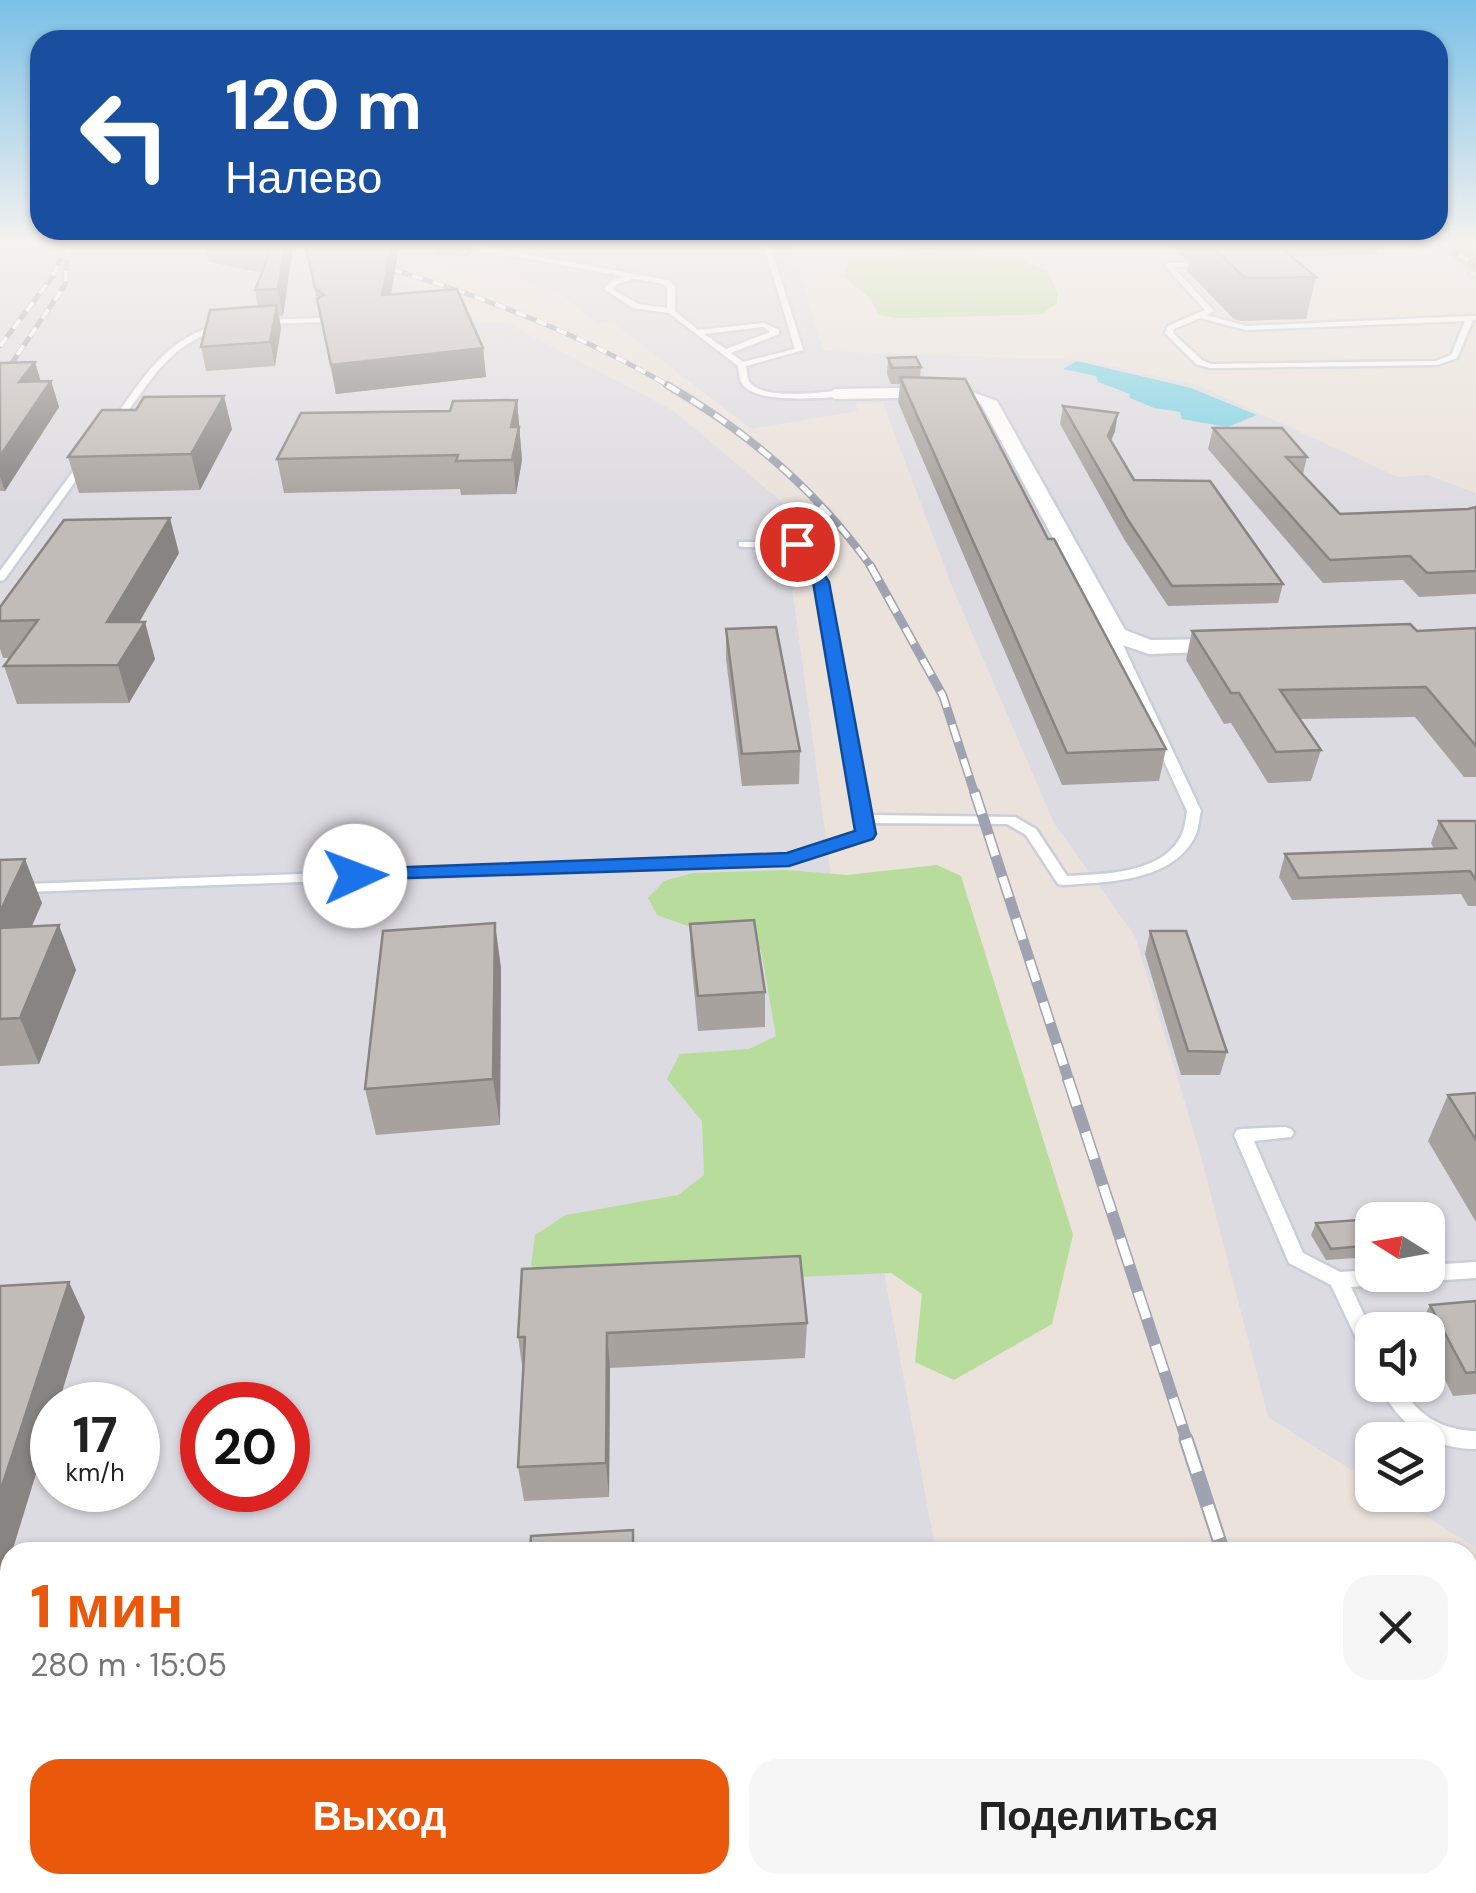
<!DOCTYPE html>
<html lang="ru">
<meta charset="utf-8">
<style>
:root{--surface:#fff;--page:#f6f6f6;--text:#222;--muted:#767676;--accent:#ea580c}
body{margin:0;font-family:"DM Sans",sans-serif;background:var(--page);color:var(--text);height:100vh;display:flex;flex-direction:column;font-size:38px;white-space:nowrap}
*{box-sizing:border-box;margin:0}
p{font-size:32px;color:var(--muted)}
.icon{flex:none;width:55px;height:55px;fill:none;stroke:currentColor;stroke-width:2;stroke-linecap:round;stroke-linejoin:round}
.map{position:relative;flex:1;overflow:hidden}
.panel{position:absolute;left:0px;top:1542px;width:1478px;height:352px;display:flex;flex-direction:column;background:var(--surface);border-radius:30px 30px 0 0;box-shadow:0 2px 8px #0004}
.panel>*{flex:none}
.banner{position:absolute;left:30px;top:30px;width:1418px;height:210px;border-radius:30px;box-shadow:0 2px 8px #0004;background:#1a4fa0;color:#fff;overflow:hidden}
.needle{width:65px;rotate:281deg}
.controls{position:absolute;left:1355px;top:1202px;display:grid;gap:20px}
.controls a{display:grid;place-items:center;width:90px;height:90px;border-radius:20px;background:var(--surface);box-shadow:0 2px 8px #0004;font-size:50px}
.speed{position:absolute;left:30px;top:1382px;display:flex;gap:20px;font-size:50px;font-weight:700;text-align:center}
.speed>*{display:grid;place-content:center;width:130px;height:130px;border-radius:50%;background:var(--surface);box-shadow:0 2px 8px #0004;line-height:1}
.speed small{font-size:25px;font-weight:400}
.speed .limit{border:15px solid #d22;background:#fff;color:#111}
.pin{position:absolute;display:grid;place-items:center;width:85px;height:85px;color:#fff;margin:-42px;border:5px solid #fff;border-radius:50%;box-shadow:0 2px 10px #0007}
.me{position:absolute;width:110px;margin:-55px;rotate:88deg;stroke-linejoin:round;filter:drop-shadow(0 0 8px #0008)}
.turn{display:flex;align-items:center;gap:35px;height:210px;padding:0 30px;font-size:45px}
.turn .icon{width:130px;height:130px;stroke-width:2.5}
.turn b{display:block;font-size:70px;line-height:85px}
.round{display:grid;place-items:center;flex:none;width:105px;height:105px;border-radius:30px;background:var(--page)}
.head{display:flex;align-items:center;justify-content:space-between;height:170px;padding:0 30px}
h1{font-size:60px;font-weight:800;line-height:75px;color:var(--accent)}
.action{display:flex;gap:20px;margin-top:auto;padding:20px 30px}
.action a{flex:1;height:115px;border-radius:30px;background:var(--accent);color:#fff;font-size:40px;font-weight:800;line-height:115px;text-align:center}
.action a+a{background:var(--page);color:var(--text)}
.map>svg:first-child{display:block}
</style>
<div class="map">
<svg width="1476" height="1893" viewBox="0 0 1476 1893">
<rect width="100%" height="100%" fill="#eae2db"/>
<g fill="#dddbe2" fill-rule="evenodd">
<path d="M 0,242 L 231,242 L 310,258 L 432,292 L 481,323 L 507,323 L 674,411 L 815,530 L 785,535 L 886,1283 L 936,1552 L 10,1552 L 10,1672 L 0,1673 ZM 52,1405 L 138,1405 L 138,1490 L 52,1490 ZM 202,1405 L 288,1405 L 288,1490 L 202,1490 Z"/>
<path d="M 340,242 L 792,242 L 823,351 L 1083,360 L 1198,385 L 1398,477 L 1428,475 L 1476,493 L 1476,1548 L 1392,1495 L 1428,1495 L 1428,1440 L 1372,1440 L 1372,1483 L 1268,1417 L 1200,1153 L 1135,936 L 1054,823 L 953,589 L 883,403 L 856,403 L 857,411 L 751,429 L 611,321 L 597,323 L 556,291 L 513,278 ZM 1372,1220 L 1428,1220 L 1428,1275 L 1372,1275 ZM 1372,1330 L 1428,1330 L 1428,1385 L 1372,1385 Z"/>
</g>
<g fill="#b7dc9c">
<polygon points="925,253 1012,257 1047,270 1057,292 1057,303 1042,314 1024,315 896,318 879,315 870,298 844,277 849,261"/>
<polygon points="937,865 961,876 1073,1235 1052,1324 954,1380 915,1362 922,1294 891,1273 556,1287 531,1265 535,1235 566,1215 678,1195 704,1175 702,1121 667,1079 680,1054 749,1049 776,1036 761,950 739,935 709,934 657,915 648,898 664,881 693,873 786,870 847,875"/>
<polygon points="10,1875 10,1885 496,1885 497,1893 0,1893 0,1877"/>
<polygon points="555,1885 1092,1885 1075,1893 556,1893"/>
</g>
<polygon fill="#76d1e4" points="1077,361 1191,388 1257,415 1227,427 1182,419 1180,412 1154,408 1130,398 1130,394 1098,382 1096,376 1063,369"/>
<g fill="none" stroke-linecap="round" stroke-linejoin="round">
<defs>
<g id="service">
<path d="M 423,242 L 481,246 L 668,280 L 675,286 L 675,311 L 698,330 L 764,323 L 779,330 L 779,334 L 731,353 L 743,362 L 795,349 L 763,242 L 769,242 L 803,350 L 746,366 C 747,371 747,379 750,383 C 763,399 816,393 835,391 L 839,394 L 835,397 C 814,398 752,404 741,382 C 740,380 738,369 738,366 L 669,313 L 633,308 L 604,289 L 612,280 L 627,277 L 481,250 ZM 631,278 L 663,284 L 667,287 L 667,308 L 638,304 L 612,289 L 617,284 L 630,280 ZM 763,327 L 770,332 L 726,349 L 704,334 Z"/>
<path d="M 1167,263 L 1211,263 L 1209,266 L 1173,267 L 1214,311 L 1206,315 L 1246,326 L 1470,316 L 1476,316 L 1476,320 L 1473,320 L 1457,358 L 1437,365 L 1210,368 L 1196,364 L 1165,333 L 1168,326 L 1205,310 L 1165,266 ZM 1200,318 L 1246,330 L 1465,321 L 1451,355 L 1436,361 L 1211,364 L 1202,360 L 1173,333 L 1174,329 Z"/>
<polygon points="1476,272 1476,276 1470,274 1471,273"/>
<polygon points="322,318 325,322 261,324 257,322 261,320"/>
<path d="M 223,323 L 226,327 C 168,343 152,380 118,425 L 112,425 L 111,423 C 145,376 163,339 223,323 Z"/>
<polygon points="82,459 90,461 4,580 0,581 0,571"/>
<path d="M 739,542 L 801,542 L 826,583 L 869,815 L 1015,817 L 1036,829 L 1067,876 C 1104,874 1164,874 1182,834 C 1185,827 1186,818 1187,811 L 1102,626 L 1108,623 L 1114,626 L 1201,811 C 1199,818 1199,827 1196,834 C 1175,882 1107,882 1063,885 L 1058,884 L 1026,835 L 1007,824 L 871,823 L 873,834 L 871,837 L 789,864 L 0,893 L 0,885 L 788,856 L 859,832 L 816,583 L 794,547 L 743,547 L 739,546 Z"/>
<polygon points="1285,1127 1291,1129 1294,1133 1291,1137 1254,1141 1303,1253 1340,1272 1372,1270 1372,1275 1413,1275 1411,1280 1404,1283 1351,1287 1372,1332 1372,1359 1365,1357 1331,1285 1289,1263 1234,1135 1237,1130 1243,1129"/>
<polygon points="1476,1262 1476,1278 1428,1281 1420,1275 1428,1275 1428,1265"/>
<path d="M 1379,1385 L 1400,1385 C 1417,1415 1441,1430 1476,1431 L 1476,1449 C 1430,1449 1399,1425 1379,1385 Z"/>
</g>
<polygon id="minor" points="958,387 997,401 1125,630 1151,640 1228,639 1239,646 1236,651 1149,654 1108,640 981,404 957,397 835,399 827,394 835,389"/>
<polygon id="tertiary" points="488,1885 554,1885 555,1893 489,1893"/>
<g id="secondary">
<polygon points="1476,1773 1476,1845 1468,1847 1468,1775"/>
<polygon points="10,1794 10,1866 0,1867 0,1795"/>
<polygon points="1144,1885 1239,1885 1236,1893 1141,1893"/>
</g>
<polygon id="primary" points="1433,242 1458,242 1476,254 1476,271"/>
</defs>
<use href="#service" stroke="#caced9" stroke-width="5"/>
<use href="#minor" stroke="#caced9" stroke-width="5"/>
<use href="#tertiary" stroke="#caced9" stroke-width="4"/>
<use href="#secondary" stroke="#caced9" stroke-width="6"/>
<use href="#primary" stroke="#c3c3c3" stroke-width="4"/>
<use href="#service" fill="#fff" fill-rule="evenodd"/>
<use href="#minor" fill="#fff" fill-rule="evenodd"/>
<use href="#tertiary" fill="#fff" fill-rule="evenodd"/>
<use href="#secondary" fill="#fff" fill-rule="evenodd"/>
<use href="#primary" fill="#e4bb65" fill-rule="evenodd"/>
<defs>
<g id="rail-far5">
<polyline points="283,242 331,253"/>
<polyline points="1441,242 1476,266"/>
<path d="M 370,263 C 476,293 576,332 671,387"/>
<polyline points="0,346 53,276 60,260"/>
<polyline points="5,373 65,285 69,242"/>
</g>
<path id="rail-far4" d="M 667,385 C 747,431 818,492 872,568"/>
<polyline id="rail-far3" points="870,565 943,696 975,795"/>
<polyline id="rail-far2" points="975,793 1069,1081"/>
<polyline id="rail-far1" points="1068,1079 1187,1441"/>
<polyline id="rail" points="1186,1439 1223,1552"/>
</defs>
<use href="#rail-far5" stroke="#9fa3b1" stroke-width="5"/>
<use href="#rail-far4" stroke="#9fa3b1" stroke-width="8"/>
<use href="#rail-far3" stroke="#9fa3b1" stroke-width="9"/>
<use href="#rail-far2" stroke="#9fa3b1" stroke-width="11"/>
<use href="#rail-far1" stroke="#9fa3b1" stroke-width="12"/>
<use href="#rail" stroke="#9fa3b1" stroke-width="15"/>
<use href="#rail-far5" stroke="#fff" stroke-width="4" stroke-dasharray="11" stroke-linecap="butt"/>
<use href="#rail-far4" stroke="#fff" stroke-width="5" stroke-dasharray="14" stroke-linecap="butt"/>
<use href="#rail-far3" stroke="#fff" stroke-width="6" stroke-dasharray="18" stroke-linecap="butt"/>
<use href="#rail-far2" stroke="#fff" stroke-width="8" stroke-dasharray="22" stroke-linecap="butt"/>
<use href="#rail-far1" stroke="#fff" stroke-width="9" stroke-dasharray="28" stroke-linecap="butt"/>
<use href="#rail" stroke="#fff" stroke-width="11" stroke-dasharray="35" stroke-linecap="butt"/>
</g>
<g fill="#a7a29e">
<polygon points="204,242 290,242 292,254 283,316 279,316 281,328 275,366 206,371 201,347 258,306 255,290 262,273 209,262"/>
<polygon points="305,242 400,242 391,295 483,348 486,377 336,394"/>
<polygon points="434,242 471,242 472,253 468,256 436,255"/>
<polygon points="1171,242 1379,242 1376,254 1292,257 1316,277 1306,319 1241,321 1234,319 1187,271 1189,260 1186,260"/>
<polygon points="888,358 921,367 920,377 1048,539 1166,749 1159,781 1062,785 898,402 900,384 891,384 887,374"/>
<polygon points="0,363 40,381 51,381 59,407 5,491 0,491"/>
<polygon points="517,400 522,460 516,494 461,495 460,489 284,493 277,459 450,411"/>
<polygon points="1063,406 1115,431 1111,441 1134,480 1283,584 1278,603 1168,606 1124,539 1060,424"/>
<polygon points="1213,428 1307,457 1303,474 1340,514 1468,509 1476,507 1476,594 1419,597 1403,580 1323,583 1208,449"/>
<polygon points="232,429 200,490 79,493 68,457"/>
<polygon points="179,553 139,622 155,659 129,703 17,704 4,666 10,658 3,658 0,649 0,607"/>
<polygon points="1476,628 1476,777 1464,777 1415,717 1300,719 1321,750 1311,781 1268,783 1231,723 1224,724 1186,660 1192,631 1417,631"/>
<polygon points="726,629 800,751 799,784 742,786 726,659"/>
<polygon points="1439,821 1476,821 1476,906 1468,906 1461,894 1292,900 1279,877 1285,854 1434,849 1431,843"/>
<polygon points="0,860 42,903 31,927 76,970 39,1064 0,1066"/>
<polygon points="690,924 765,992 765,1027 698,1031 691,958"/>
<polygon points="1150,931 1227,1052 1220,1075 1181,1075 1145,954"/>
<polygon points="501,968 500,1125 376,1135 365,1089"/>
<polygon points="1476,1093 1476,1222 1428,1141 1448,1095"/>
<polygon points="1373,1220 1372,1257 1326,1260 1311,1235 1316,1223"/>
<polygon points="1476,1301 1476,1394 1453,1396 1428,1346 1428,1330 1419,1330 1418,1328 1430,1305"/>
<polygon points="807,1323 805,1358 610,1368 609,1497 524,1501 518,1467 523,1372 518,1337"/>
</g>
<g fill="#888481">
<polygon points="285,242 290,242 292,254 283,316 278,289"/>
<polygon points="392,242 400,242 386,322 382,295"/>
<polygon points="467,242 471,242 472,253 468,256"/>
<polygon points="277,305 281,328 275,366 270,342"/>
<polygon points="483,348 486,377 336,394 331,365"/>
<polygon points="35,362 43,389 19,382"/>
<polygon points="51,381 59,407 5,491 0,477 0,456"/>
<polygon points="224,396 232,429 200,490 191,454"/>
<polygon points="517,400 522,460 516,494 511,427"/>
<polygon points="1118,413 1115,431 1105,454 1108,436"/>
<polygon points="170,518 179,553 118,659 107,622"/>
<polygon points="145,622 155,659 129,703 118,665"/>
<polygon points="25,859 42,903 11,974 0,948 0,912"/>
<polygon points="495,923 501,968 500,1125 493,1079"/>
<polygon points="59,925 76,970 39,1064 20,1018"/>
<polygon points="69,1282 85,1317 58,1405 52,1405 52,1422 12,1552 10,1552 10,1558 0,1588 0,1492"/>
<polygon points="607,1333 610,1368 609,1497 606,1463"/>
</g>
<g fill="#c2bcb8" stroke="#888481" stroke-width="2.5">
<polygon points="229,242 285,242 278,289 255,290 271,250"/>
<polygon points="305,242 392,242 382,295 457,289 483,348 331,365 317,299 324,295 315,288"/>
<polygon points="1207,242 1274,242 1316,277 1250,278 1243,276"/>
<polygon points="277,305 270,342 201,347 210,310"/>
<polygon points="916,357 921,367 892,368 888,358"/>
<polygon points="35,362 19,382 51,381 0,456 0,363"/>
<polygon points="900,377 965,379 1048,539 1054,539 1166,749 1067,753"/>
<polygon points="224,396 191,454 68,457 102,410 136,410 144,397"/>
<polygon points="517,400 511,427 519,427 512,460 456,461 458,455 277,459 301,413 450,411 453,401"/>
<polygon points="1063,406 1118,413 1108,436 1134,480 1210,481 1283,584 1172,586 1128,520"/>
<polygon points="1213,428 1282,428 1307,457 1286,457 1340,514 1468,509 1476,507 1476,571 1427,573 1410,556 1330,560"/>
<polygon points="170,518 107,622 145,622 118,665 4,666 38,620 0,621 0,607 64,520"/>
<polygon points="1410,624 1417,631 1476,628 1476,746 1426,687 1280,690 1321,750 1276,752 1239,693 1231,693 1192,631"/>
<polygon points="776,627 800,751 742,754 726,629"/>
<polygon points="1439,821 1476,821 1476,880 1470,871 1299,878 1285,854 1456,848"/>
<polygon points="25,859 0,912 0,860"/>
<polygon points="754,920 765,992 698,996 690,924"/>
<polygon points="495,923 493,1079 365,1089 383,931"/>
<polygon points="59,925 20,1018 0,1019 0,928"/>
<polygon points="1150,931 1186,931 1227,1052 1188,1051"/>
<polygon points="1476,1093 1476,1140 1448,1095"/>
<polygon points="1372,1219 1372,1245 1331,1249 1316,1223"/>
<polygon points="800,1256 807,1323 607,1333 606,1463 518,1467 525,1337 518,1337 522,1269"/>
<polygon points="69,1282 0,1492 0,1286"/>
<polygon points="1476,1301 1476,1372 1466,1373 1430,1305"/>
<polygon points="633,1530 633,1552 530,1552 531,1536"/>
</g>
<linearGradient id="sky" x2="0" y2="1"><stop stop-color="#7ac0e6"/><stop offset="0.48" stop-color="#f6f2ef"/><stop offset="1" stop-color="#f6f2ef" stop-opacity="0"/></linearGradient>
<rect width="1476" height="507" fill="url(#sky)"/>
<polygon fill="#1a73e8" stroke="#114b97" stroke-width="2.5" points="791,540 802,540 829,582 876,834 873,839 789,866 347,880 344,876 347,871 355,869 787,853 855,831 813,582 789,544"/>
</svg>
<div class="controls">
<a><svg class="needle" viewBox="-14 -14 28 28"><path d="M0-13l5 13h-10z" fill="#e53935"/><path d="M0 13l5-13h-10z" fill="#767676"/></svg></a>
<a><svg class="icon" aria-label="sound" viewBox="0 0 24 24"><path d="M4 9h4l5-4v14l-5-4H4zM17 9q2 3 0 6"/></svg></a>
<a><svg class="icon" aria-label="layers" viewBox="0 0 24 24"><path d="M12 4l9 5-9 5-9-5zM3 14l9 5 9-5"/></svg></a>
</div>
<div class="speed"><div>17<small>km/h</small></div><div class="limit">20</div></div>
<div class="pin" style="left:797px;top:544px;background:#d93025"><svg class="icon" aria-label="arrive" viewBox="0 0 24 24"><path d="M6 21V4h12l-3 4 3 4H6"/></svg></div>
<svg class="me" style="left:355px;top:876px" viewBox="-20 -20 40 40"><circle r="19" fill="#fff"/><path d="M0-13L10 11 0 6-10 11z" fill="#1a73e8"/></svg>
<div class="banner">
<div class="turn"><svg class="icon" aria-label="left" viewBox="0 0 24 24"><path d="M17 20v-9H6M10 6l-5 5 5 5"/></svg><div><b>120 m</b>Налево</div></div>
</div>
<section class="panel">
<div class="head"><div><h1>1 мин</h1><p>280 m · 15:05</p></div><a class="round"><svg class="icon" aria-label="close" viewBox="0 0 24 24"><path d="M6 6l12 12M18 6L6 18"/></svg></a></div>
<div class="action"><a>Выход</a><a>Поделиться</a></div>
</section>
</div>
